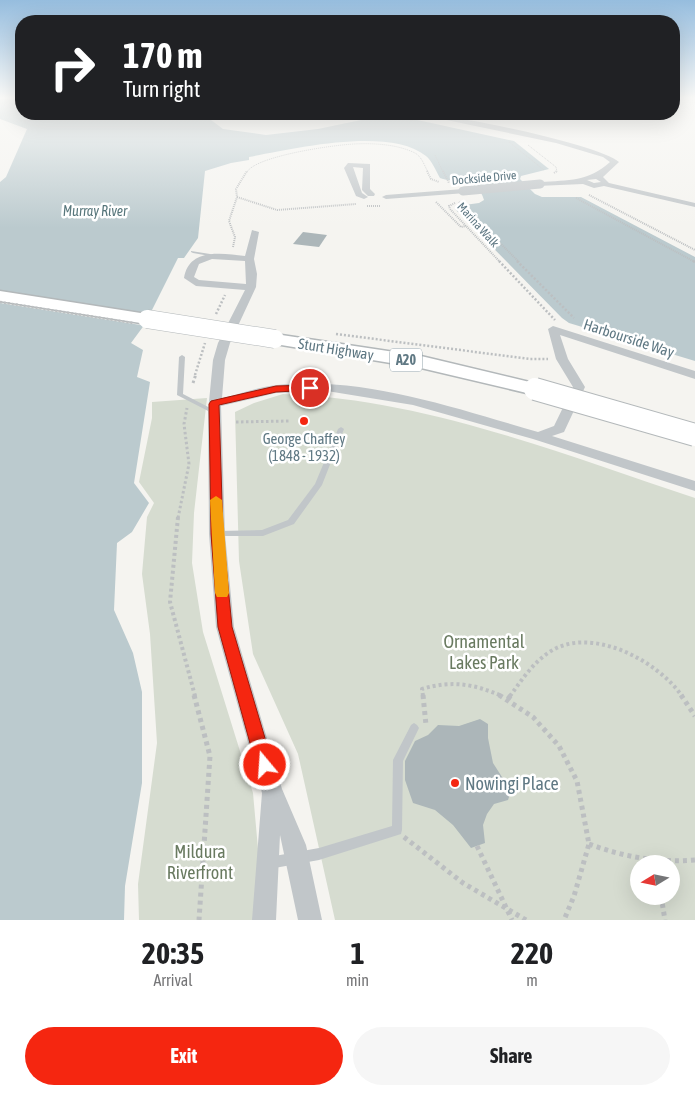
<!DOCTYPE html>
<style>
:root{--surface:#fff;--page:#f6f6f6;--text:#202124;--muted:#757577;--accent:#f52610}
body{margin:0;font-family:"Asap Condensed",sans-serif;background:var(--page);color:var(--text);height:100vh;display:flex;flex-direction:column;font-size:19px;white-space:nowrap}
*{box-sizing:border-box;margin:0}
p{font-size:16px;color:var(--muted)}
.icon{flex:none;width:28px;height:28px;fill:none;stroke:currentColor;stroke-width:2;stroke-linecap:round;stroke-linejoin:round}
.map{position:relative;height:920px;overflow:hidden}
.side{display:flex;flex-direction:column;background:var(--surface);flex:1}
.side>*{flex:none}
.banner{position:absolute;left:15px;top:15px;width:665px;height:105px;border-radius:20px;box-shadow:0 5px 20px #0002;background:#202124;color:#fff;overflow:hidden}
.needle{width:32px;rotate:260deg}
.fabs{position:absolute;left:630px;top:855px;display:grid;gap:10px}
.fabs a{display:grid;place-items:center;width:50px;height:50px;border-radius:50%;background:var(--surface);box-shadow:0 5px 20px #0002;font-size:25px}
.pin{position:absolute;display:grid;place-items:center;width:42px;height:42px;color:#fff;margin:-21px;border:2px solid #fff;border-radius:50%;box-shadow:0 1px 5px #0007}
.me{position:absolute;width:55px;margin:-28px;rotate:342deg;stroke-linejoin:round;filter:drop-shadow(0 0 4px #0008)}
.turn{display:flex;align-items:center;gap:18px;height:105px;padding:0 25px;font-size:22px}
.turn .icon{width:65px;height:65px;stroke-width:2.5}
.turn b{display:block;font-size:35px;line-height:42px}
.eta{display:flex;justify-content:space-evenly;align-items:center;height:85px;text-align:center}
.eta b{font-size:30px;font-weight:700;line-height:35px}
.action{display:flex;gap:10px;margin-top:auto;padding:10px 25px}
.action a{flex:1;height:58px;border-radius:30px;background:var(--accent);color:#fff;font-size:20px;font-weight:700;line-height:58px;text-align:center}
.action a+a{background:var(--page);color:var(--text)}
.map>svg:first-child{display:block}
</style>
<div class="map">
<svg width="695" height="920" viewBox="0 0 695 920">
<rect width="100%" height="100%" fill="#f5f4f0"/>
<g fill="#d6dcd0" fill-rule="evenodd">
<path d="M 283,394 C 425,399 562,454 695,498 L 695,920 L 335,920 L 298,754 L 253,654 L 239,561 L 235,412 L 254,403 ZM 639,864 L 671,864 L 671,896 L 639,896 Z"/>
<polygon points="207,398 194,513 192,563 203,632 253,793 259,860 254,920 139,920 138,884 157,743 150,634 142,574 147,517 154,503 139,482 152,418 152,402"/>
</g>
<path fill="#bbcace" d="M 0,99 L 21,99 L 21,114 L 203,114 L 223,129 L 266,135 L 318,129 L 390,114 L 514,141 L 549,169 L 521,176 L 520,179 L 535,194 L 542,197 L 581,197 L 695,257 L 695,361 L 569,323 L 562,318 L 455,209 L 457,206 L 479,203 L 484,200 C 478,177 456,184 440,178 C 436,171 432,161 426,156 C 389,126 292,149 249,157 L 249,160 L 231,163 L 205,171 L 198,238 L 184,258 L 178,258 L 145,324 L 131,343 L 143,350 L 137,377 L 150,382 L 134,483 L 149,503 L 132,532 L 117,543 L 114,610 L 133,653 L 142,692 L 142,783 L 125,886 L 124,920 L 0,920 L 0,182 L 6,177 L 27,129 L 0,119 Z"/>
<polygon fill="#f5f4f0" points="0,291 153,314 147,326 0,303"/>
<g fill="#acb6b9">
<polygon points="303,232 327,235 319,247 293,244"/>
<polygon points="480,719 488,724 488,738 493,763 511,791 508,800 494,804 487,814 483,825 485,843 471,848 453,825 435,810 413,803 405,780 405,761 415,741 428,735 438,725 459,726"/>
</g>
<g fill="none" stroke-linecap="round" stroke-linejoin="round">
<defs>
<g id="trunk">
<polygon points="0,291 147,314 153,315 156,319 153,323 147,324 0,301"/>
<polygon points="275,334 421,356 542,385 545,389 542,393 535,395 421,368 269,343 266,339 269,335"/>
</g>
</defs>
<use href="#trunk" stroke="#b3b8ba" stroke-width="3"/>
<g stroke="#bcbfc1" stroke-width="1" stroke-dasharray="1 1" stroke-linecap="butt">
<polyline points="403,114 412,116"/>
<polyline points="375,117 381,114 415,121"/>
<polyline points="509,142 544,170"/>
<polyline points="528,145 556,167 557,172"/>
<polyline points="435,155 443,172"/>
<path d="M 247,172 C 256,156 333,145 354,144 C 372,143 397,144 415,153 C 422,157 424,165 428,172"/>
</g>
<g stroke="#bcbfc1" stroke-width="2" stroke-dasharray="1 1" stroke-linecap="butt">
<polyline points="427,171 431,179 439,182"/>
<polyline points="443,171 449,183"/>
<polyline points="554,173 557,171"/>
<polyline points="589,195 695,250"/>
<polyline points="237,197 277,210 356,204"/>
<polyline points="576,198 695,262"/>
<polyline points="436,202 461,227 466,226"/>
<polyline points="459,202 519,262"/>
<polyline points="455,203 449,206 450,209 500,262"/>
<polyline points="367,206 381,206"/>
<polyline points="233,247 235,237 229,221 237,197 236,189 247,171"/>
</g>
<g stroke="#bcbfc1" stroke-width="2.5" stroke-dasharray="2 2" stroke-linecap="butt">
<polyline points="499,261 555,320"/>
<polyline points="517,261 574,318"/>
<polyline points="693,261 695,262"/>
<polyline points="216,314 225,295"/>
<polyline points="336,334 530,359 548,359"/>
<polyline points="603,334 610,324"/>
<polyline points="195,375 205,343"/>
</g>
<g stroke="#bcbfc1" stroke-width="3" stroke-dasharray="2.5 2.5" stroke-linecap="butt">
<polyline points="193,383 196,374"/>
<polyline points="236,422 289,421"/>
<polyline points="178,518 189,464 184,424 187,408"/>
</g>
<g stroke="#bcbfc1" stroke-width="4" stroke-dasharray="3 3" stroke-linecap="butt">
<polyline points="178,517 170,602 195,696"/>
<path d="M 423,696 L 422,689 C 452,680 474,684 502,696"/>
<path d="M 510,696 C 521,681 532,664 548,653 C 589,624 657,660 682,696"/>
</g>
<g stroke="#bcbfc1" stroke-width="5" stroke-dasharray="4 4" stroke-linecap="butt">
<polyline points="194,695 210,756 199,920"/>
<polyline points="423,695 426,725"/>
<polyline points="499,695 533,717 559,746 577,781 589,844 574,896 564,920"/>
<polyline points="681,695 695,716"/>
<polyline points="508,699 511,695"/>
<polyline points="404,837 463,883 526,920"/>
<path d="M 589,844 C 624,857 658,863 695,860"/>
<polyline points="477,846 512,920"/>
<polyline points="661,896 665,920"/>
</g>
<g fill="#c1c6c9" fill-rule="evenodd">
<polygon points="191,251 210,254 212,255 210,256 193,253 191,252"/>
<polygon points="182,355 185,357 183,394 216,411 217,412 216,413 212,413 177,395 179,357"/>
<polygon points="341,427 344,429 322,485 294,524 263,536 214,536 213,534 214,532 217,531 262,530 288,520 315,484 338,429"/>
<polygon points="414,723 417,725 419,728 403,761 402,830 401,834 319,860 269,869 265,867 263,863 265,859 269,857 319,848 392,826 393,760 411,725"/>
</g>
<g fill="#c1c6c9" fill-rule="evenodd">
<path d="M 418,114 C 446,112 601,145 619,162 L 603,177 L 609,183 L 695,203 L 695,207 L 604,186 L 594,188 L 583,184 L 537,186 L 537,182 L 540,182 C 569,180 588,182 610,162 L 603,157 L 556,143 ZM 596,179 L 601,182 L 594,183 L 587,180 Z"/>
<polygon points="348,163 370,164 370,189 375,194 374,196 368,196 362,190 363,168 353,167 362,193 368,197 364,199 356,196 344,168"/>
<polygon points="463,189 467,191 466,193 386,199 382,197 386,195"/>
<path d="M 252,230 L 259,232 L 254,259 L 257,274 L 256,287 L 230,343 L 225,360 L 222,398 C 240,394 259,387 277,385 C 365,376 454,408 538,432 L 554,426 L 573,387 L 556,359 L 548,329 L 553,326 L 695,371 L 695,379 L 560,335 L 568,359 L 585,387 L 564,432 L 552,436 L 695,481 L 695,491 L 533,439 L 413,405 L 327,391 L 276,393 L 221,406 L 225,534 L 234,627 L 282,789 L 306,845 L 322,920 L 298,920 L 280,835 L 276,920 L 252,920 L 262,793 L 216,627 L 209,534 L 208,412 L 213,360 L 218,343 L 245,290 L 196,286 L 184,278 C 189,248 221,253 245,256 ZM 212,259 L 245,261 L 246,284 L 199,280 L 194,277 L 199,264 Z"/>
</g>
<use href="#trunk" fill="#fff" fill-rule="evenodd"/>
<defs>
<polyline id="trunk-bridge-far1" points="147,319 275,339"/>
<polyline id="trunk-bridge" points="535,389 695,435"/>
</defs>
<use href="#trunk-bridge-far1" stroke="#b3b8ba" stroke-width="19" stroke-linecap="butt"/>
<use href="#trunk-bridge" stroke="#b3b8ba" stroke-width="24" stroke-linecap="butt"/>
<polyline stroke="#bcbfc1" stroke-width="2.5" stroke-dasharray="2 2" stroke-linecap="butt" points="0,302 133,323"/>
<polyline stroke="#c1c6c9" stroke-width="9" points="463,191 540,184"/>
<use href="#trunk-bridge-far1" stroke="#fff" stroke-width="18"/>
<use href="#trunk-bridge" stroke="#fff" stroke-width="22"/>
</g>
<linearGradient id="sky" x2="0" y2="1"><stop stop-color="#96bdde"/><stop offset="0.43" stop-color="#fafaf8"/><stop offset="1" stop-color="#fafaf8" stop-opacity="0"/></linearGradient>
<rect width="695" height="228" fill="url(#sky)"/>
<polygon fill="#f52610" stroke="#9f190a" points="310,385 315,388 313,390 276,392 219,405 223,534 232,627 273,765 271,771 265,773 259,771 256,765 218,627 211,534 209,404 211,401 276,386"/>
<polygon fill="#f59e0b" points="216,496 222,500 229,593 227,597 217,597 215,593 210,500"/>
<g fill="#f52610" stroke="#fff" stroke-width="2">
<circle cx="304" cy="421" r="5"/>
<circle cx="455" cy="783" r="5"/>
</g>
<g text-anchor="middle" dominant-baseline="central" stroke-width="5" stroke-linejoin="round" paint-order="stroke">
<g font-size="12" fill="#607984" stroke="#fff">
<text transform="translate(484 178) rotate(-5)">Dockside Drive</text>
<text transform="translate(478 225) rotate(48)">Marina Walk</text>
</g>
<g font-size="14" font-style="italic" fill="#57767b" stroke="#fff">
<text x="95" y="211">Murray River</text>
</g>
<rect fill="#fff" stroke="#90a1a9" stroke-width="1" x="390" y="348.5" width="32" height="23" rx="4"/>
<g font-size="14" font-weight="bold" fill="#607984">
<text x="406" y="360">A20</text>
</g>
<g font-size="15" fill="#607984" stroke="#fff">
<text transform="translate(629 338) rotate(18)">Harbourside Way</text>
<text transform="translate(336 349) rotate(9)">Sturt Highway</text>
</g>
<g font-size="15" fill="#607984" stroke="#fff">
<text x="304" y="438">George Chaffey<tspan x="304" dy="17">(1848 - 1932)</tspan></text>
</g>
<g font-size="18" fill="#697a60" stroke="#fff">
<text x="484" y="641">Ornamental<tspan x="484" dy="21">Lakes Park</tspan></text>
<text x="200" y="851">Mildura<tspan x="200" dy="21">Riverfront</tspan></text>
</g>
<g font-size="18" fill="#607984" stroke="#fff" text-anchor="start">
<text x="465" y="783">Nowingi Place</text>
</g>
</g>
</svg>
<div class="fabs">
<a><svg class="needle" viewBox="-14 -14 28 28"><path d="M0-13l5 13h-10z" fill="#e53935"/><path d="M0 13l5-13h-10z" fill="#757577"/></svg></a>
</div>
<div class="pin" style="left:310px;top:388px;background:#d93025"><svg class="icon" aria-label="arrive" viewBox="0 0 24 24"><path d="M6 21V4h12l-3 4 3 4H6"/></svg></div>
<svg class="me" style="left:265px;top:765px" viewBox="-20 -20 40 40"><circle r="17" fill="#f52610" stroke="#fff" stroke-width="3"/><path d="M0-11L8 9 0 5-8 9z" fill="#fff"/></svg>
<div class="banner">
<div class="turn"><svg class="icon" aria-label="right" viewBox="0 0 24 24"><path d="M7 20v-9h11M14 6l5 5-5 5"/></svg><div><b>170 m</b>Turn right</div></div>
</div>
</div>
<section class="side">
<div class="eta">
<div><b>20:35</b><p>Arrival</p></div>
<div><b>1</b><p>min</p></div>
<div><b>220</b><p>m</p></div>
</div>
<div class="action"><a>Exit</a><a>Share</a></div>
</section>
